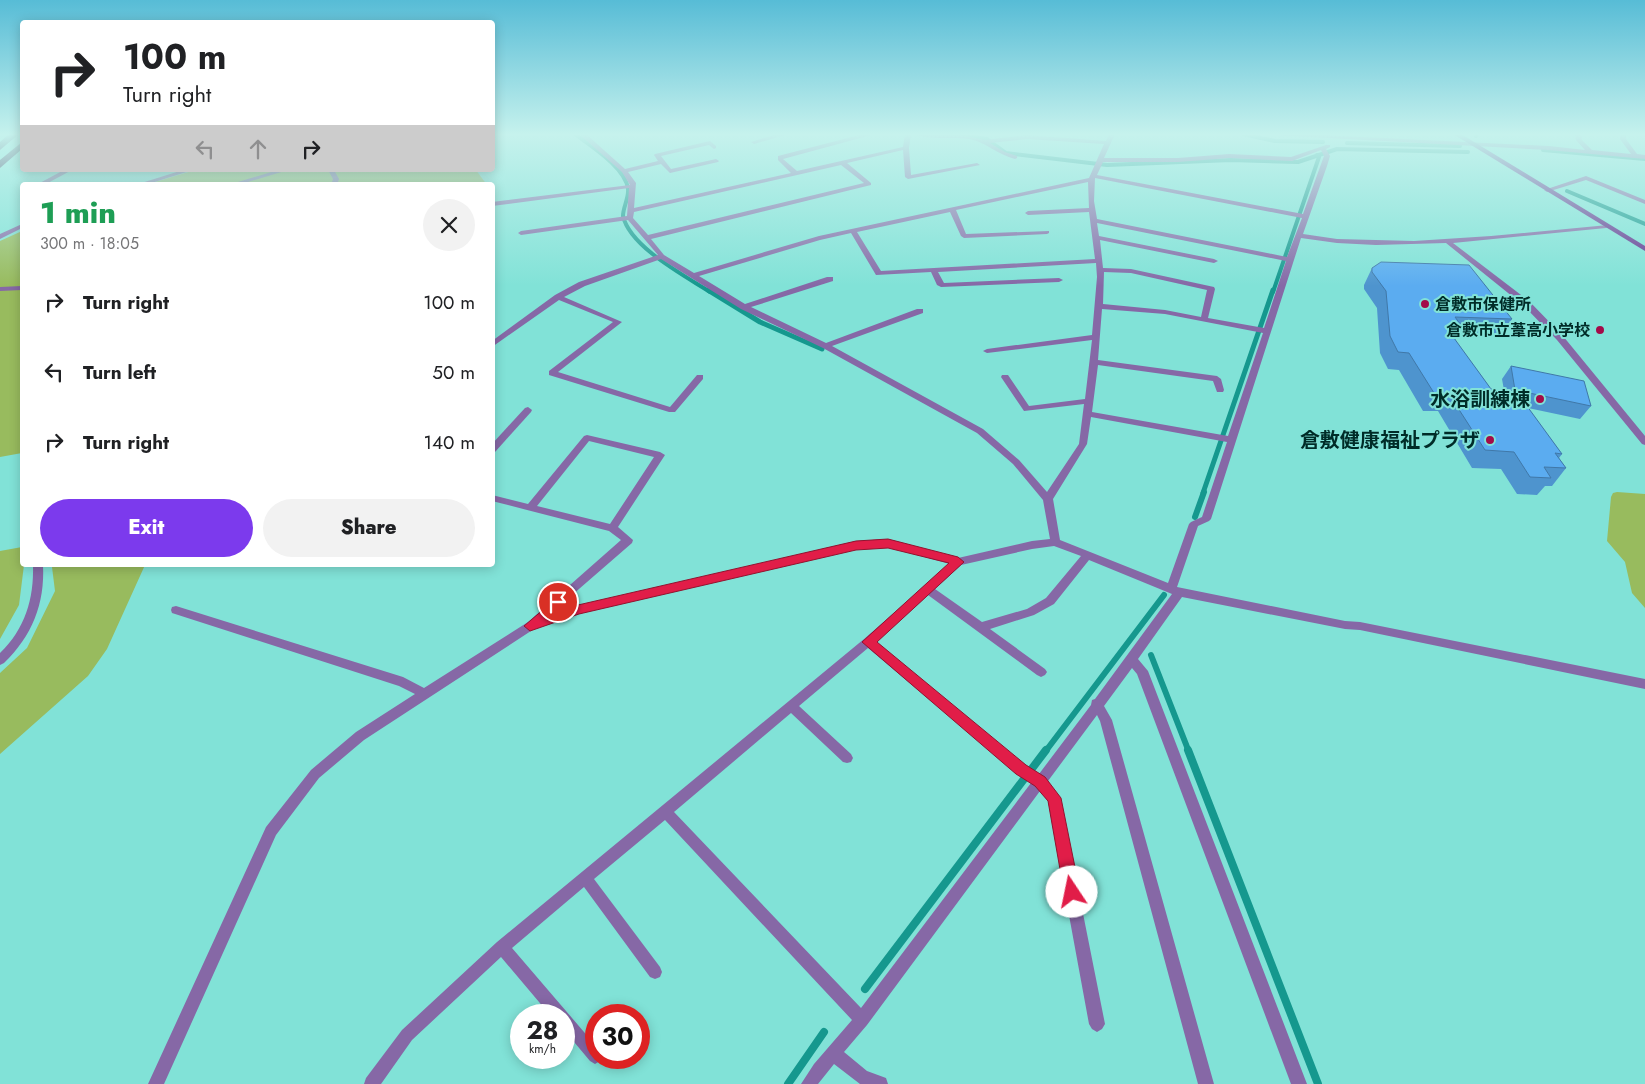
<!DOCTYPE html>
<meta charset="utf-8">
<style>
:root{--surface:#fff;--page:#f2f2f2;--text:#202124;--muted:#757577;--accent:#7c3aed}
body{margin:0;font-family:Jost,"Noto Sans JP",sans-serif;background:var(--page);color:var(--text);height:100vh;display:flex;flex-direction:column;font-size:19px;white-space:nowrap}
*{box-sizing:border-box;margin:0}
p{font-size:16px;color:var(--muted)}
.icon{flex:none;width:28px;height:28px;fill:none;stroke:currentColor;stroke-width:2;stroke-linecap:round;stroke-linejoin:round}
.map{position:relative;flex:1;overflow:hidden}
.details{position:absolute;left:20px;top:182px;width:475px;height:385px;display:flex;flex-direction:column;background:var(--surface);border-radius:5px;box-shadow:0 2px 12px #0003}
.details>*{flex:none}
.hud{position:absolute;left:20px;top:20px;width:475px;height:152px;border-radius:5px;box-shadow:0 2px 12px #0003;background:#fff;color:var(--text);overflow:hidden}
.speed{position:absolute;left:510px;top:1004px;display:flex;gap:10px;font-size:25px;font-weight:700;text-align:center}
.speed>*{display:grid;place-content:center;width:65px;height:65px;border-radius:50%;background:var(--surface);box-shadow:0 2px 12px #0003;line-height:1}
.speed small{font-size:12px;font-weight:400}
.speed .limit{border:8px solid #d22;background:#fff;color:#111}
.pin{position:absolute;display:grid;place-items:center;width:42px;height:42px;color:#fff;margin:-21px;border:2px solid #fff;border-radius:50%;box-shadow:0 1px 5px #0007}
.me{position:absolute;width:55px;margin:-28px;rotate:349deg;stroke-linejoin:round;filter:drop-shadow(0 0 4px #0008)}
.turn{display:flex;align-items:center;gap:18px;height:105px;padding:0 20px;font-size:22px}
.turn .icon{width:65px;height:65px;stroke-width:2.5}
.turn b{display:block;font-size:35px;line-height:42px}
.lanes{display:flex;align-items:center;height:48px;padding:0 20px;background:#0003;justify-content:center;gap:25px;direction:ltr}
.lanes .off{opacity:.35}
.round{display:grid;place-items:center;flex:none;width:52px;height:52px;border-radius:26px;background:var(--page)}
.headline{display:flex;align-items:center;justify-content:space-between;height:85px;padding:0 20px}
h1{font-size:30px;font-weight:800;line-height:38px;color:#1e9e55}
.cta{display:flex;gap:10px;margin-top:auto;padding:10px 20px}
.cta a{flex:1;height:58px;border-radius:30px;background:var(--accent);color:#fff;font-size:20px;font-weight:800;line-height:58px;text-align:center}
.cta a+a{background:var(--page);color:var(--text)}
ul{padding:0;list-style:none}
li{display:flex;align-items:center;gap:15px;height:70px;padding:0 20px}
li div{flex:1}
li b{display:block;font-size:19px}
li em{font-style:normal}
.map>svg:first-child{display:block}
</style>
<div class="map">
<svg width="1645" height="1084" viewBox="0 0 1645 1084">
<rect width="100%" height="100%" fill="#81e2d7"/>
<g fill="#98bb5e">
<polygon points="195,170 476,170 487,185 145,185"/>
<polygon points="22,231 22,453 0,457 0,241"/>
<polygon points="1617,492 1645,494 1645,608 1632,593 1625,562 1607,541 1611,497 1613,493"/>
<polygon points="22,547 22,565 24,565 19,605 0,639 0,551"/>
<polygon points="55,565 145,565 107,649 88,676 0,754 0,673 27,648 55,591 52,567"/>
</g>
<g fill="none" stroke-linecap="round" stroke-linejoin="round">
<g stroke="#15988e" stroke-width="4">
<path d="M 575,134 C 591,146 626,168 628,189 C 629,198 623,207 623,216 C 630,247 685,276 710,292"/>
<polyline points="955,134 987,139 1006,153 1107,165 1231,160 1298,162 1337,149 1468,152"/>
<polyline points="1243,134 1275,141 1323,142"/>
<polyline points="1476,136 1477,134"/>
<polyline points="1347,143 1460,146"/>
<polyline points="1543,150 1645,159"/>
<polyline points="1567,191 1645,224"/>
<polyline points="1273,292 1319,157 1317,155"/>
</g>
<g stroke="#15988e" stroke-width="5">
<polyline points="708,290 760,322 822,349"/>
<polyline points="1203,493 1273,290"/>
</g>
<g stroke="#15988e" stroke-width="6">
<polyline points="1195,517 1204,492"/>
<polyline points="1151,655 1189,752"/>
<polyline points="1045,752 1164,595"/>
</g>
<g stroke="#15988e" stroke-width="8">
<polyline points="1188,750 1318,1084"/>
<polyline points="865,989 1046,750"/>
<polyline points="788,1084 824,1032"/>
</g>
<g fill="#8668a6" fill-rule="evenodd">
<path d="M 579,134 L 586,134 L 625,169 L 658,161 L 654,155 L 655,154 L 710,141 L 716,146 L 716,148 L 714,149 L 709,145 L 661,156 L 671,169 L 716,159 L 719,161 L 718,162 L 670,173 L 661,164 L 628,172 L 636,183 L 634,208 L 791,173 L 778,160 L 778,156 L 863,134 L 875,134 L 783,159 L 797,171 L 903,147 L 905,134 L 911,134 L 909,148 L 911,175 L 977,163 L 980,165 L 908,179 L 905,177 L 903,150 L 847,163 L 871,183 L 871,185 L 651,239 L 664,255 L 694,273 L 819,236 L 1089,178 L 1104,144 L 1027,139 L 990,143 L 1005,152 L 1017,156 L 1017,158 L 1015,159 C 998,155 986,142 969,139 C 951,136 931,141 914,134 L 961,135 L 985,140 L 1027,135 L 1106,141 L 1109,134 L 1115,134 L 1104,158 L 1178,158 L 1229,154 L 1291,157 L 1326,145 L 1330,145 L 1330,147 L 1326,149 L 1330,156 L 1327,166 L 1303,234 L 1337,239 L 1414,241 L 1491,236 L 1608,225 L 1608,227 L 1606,228 L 1453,243 L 1529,301 L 1563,336 L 1645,436 L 1645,445 L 1642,444 L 1557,340 L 1523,305 L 1446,243 L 1376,245 L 1337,243 L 1301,238 L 1211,519 L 1209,521 L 1198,526 L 1177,587 L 1345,621 L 1360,622 L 1645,679 L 1645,689 L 1360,630 L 1345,629 L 1182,597 L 1138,659 L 1148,671 L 1307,1084 L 1291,1084 L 1137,674 L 1132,668 L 1104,706 L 1112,720 L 1214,1084 L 1198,1084 L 1100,721 L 1097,715 L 1048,781 L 1060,798 L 1105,1024 L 1102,1029 L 1097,1032 L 1092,1029 L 1089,1024 L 1048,801 L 1040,791 L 867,1025 L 844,1052 L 867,1071 L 886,1078 L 888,1084 L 860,1084 L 834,1064 L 818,1084 L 801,1084 L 814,1064 L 852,1020 L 665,820 L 594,879 L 660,967 L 662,972 L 660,977 L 655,979 L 650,977 L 584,887 L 512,948 L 596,1046 L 596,1058 L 602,1058 L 600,1061 L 595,1064 L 590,1061 L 564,1030 L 564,1015 L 550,1015 L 501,957 L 412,1040 L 381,1084 L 364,1084 L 366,1078 L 402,1030 L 497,942 L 864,639 L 950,564 L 888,547 L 856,549 L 578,614 L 534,629 L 364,740 L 319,778 L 276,835 L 164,1084 L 148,1084 L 266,827 L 311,770 L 356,732 L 415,694 L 399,686 L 172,613 L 171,610 L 172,607 L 176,606 L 403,677 L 424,688 L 528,622 L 621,540 L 609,531 L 492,501 L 492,495 L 528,504 L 584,436 L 587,435 L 660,452 L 665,455 L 618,527 L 633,540 L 632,543 L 549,615 L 578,606 L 856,541 L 888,539 L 958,558 L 1032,541 L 1050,539 L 1043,500 L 1013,464 L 977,433 L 823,348 L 741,309 L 661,259 L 585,286 L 564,297 L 622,322 L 558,372 L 670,407 L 697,375 L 703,375 L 703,379 L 675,412 L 669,412 L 549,375 L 549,371 L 613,322 L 559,300 L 492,347 L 492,341 L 555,295 L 579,282 L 658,255 L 628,220 L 521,235 L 518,233 L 521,231 L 627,216 L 629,188 L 492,206 L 492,202 L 630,185 L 622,172 ZM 1321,150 L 1324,156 L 1303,214 L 1097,175 L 1103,162 L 1178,162 L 1229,158 L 1292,161 ZM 841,165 L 864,183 L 648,235 L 633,218 L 634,212 ZM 1095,178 L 1302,218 L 1287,257 L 1097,219 L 1094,201 ZM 1088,182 L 1089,208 L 1028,211 L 1025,213 L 1028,215 L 1089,212 L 1095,259 L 881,271 L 857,232 L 950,212 L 961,236 L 964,238 L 1047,234 L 1049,233 L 1049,231 L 966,234 L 956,210 ZM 1097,223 L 1286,261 L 1264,328 L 1208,318 L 1215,289 L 1214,287 L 1131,269 L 1103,268 L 1100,240 L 1214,263 L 1218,261 L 1214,259 L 1099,236 ZM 851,233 L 876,275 L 931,272 L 937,285 L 941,287 L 1059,282 L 1063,280 L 1059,278 L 944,283 L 938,272 L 1096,263 L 1097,277 L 1092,335 L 987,349 L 983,351 L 987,353 L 1092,340 L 1085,399 L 1029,406 L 1008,375 L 1002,375 L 1001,377 L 1024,411 L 1084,404 L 1079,444 L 1047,492 L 1019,460 L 983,429 L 832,346 L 923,313 L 923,309 L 917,309 L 826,343 L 751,307 L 833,281 L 833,277 L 827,277 L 745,304 L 699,276 L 820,240 ZM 1104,272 L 1131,273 L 1207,290 L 1201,317 L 1165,310 L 1103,304 ZM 1102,309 L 1165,314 L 1263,333 L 1228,436 L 1092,412 L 1098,365 L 1213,381 L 1217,392 L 1223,392 L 1224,390 L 1221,379 L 1217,376 L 1098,360 ZM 1091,417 L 1227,442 L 1202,517 L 1191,522 L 1189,524 L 1168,583 L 1060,540 L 1053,499 L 1087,444 ZM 589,441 L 654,457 L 610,524 L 537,506 ZM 1054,546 L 1081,556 L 1046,598 L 1027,609 L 982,622 L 935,589 L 961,565 L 1032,549 ZM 1089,560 L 1172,594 L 1095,699 L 1092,700 L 1091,705 L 1039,774 L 1025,765 L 876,642 L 928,595 L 1037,675 L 1041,677 L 1045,675 L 1047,672 L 1045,669 L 990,629 L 1034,615 L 1054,604 ZM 868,648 L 1017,773 L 1031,783 L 861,1008 L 674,812 L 791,713 L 843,762 L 847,763 L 851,762 L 853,758 L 851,754 L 799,706 Z"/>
<polygon points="777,134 788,134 754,144 751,142"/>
<polygon points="1254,134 1302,134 1549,146 1585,150 1576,140 1575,134 1581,134 1582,140 1592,150 1631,154 1620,139 1620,134 1626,134 1626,139 1637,154 1645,155 1645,159 1549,150"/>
<polygon points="64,170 72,170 44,185 36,185"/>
<polygon points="183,170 193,170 145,185 135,185"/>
<polygon points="278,170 288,170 238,185 228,185"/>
<polygon points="328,170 334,170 339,179 337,185 331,185 333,179"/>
<polygon points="1586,176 1645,200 1645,204 1586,180 1547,192 1544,190"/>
<polygon points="22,224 22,228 0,239 0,234"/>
<polygon points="22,286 22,290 0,291 0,287"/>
<polygon points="528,407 532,410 531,412 495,452 492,453 492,444 525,408"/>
<path d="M 33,565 L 43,565 C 45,604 32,636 4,663 L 0,665 L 0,653 C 25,629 34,599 33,565 Z"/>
</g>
<polygon fill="#64328e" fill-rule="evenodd" points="1453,134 1461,134 1645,246 1645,251"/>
<g fill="#270d3c" fill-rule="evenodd">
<polygon points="9,134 19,134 0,150 0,142"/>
<polygon points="22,142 22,149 0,168 0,160"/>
</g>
</g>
<polygon fill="#4e94ce" points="1372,268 1512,319 1501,336 1459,334 1455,340 1491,389 1504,390 1502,379 1511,366 1591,406 1580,419 1528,408 1562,454 1559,458 1566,468 1552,486 1545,486 1537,495 1517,494 1501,469 1472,468 1438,411 1423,411 1399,370 1388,369 1380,353 1377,308 1364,289 1364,285"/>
<g fill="#5bacf0" stroke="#4078a8">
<polygon points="1381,262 1469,265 1512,319 1455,317 1463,328 1446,327 1491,389 1516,391 1562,454 1555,453 1566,468 1544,467 1551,478 1530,477 1514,452 1485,450 1449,394 1434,393 1409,353 1398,352 1390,336 1386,291 1372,272 1372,268"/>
<polygon points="1511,366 1584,381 1591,406 1515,390"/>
</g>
<linearGradient id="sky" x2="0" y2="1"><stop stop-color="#57bcd6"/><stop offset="0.47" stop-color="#c6f2ed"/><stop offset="1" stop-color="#c6f2ed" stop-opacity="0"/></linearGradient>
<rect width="1645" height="286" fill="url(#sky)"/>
<polygon fill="#e11d48" stroke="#92132f" points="888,539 958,557 964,562 877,642 1026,765 1045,777 1061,798 1080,892 1078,898 1072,900 1067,898 1064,892 1048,801 1035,786 1016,774 862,642 949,563 888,548 856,550 579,614 530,631 524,626 558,597 564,602 553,614 578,605 856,541"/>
<g fill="#a30b49" stroke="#81e2d7" stroke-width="2">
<circle cx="1425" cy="304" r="5"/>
<circle cx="1600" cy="330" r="5"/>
<circle cx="1540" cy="399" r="5"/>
<circle cx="1490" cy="440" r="5"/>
</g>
<g text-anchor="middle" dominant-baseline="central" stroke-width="4" stroke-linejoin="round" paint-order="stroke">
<g font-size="16" font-weight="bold" fill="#002c28" stroke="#81e2d7" text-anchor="start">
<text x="1435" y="304">倉敷市保健所</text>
<text x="1590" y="330" text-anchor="end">倉敷市立葦高小学校</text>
</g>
<g font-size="20" font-weight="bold" fill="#002c28" stroke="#81e2d7" text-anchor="end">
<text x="1530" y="399">水浴訓練棟</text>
<text x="1480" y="440">倉敷健康福祉プラザ</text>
</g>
</g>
</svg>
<div class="speed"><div>28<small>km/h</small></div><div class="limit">30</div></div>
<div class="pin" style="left:558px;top:602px;background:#d93025"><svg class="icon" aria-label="arrive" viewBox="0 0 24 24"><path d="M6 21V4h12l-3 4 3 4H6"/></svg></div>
<svg class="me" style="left:1072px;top:892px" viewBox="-20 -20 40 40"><circle r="19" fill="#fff"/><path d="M0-13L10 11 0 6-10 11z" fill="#e11d48"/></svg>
<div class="hud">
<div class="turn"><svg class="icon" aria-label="right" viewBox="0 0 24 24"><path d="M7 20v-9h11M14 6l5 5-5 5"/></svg><div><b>100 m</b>Turn right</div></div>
<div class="lanes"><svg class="icon off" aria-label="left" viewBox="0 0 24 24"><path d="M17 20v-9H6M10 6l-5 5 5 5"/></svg><svg class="icon off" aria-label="ahead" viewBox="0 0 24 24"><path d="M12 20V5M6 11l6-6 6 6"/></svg><svg class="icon" aria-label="right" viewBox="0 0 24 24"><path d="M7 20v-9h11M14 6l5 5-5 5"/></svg></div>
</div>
<section class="details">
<div class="headline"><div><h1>1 min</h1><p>300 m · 18:05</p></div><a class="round"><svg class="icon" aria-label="close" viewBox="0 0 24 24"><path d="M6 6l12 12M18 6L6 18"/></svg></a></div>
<ul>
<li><svg class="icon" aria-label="right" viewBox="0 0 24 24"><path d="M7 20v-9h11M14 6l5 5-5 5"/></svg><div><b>Turn right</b></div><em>100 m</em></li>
<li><svg class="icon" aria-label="left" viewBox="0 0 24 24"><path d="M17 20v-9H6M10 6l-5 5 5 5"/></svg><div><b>Turn left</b></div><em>50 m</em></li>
<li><svg class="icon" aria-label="right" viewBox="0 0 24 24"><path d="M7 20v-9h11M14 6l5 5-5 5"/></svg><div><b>Turn right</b></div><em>140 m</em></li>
</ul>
<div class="cta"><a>Exit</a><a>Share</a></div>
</section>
</div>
